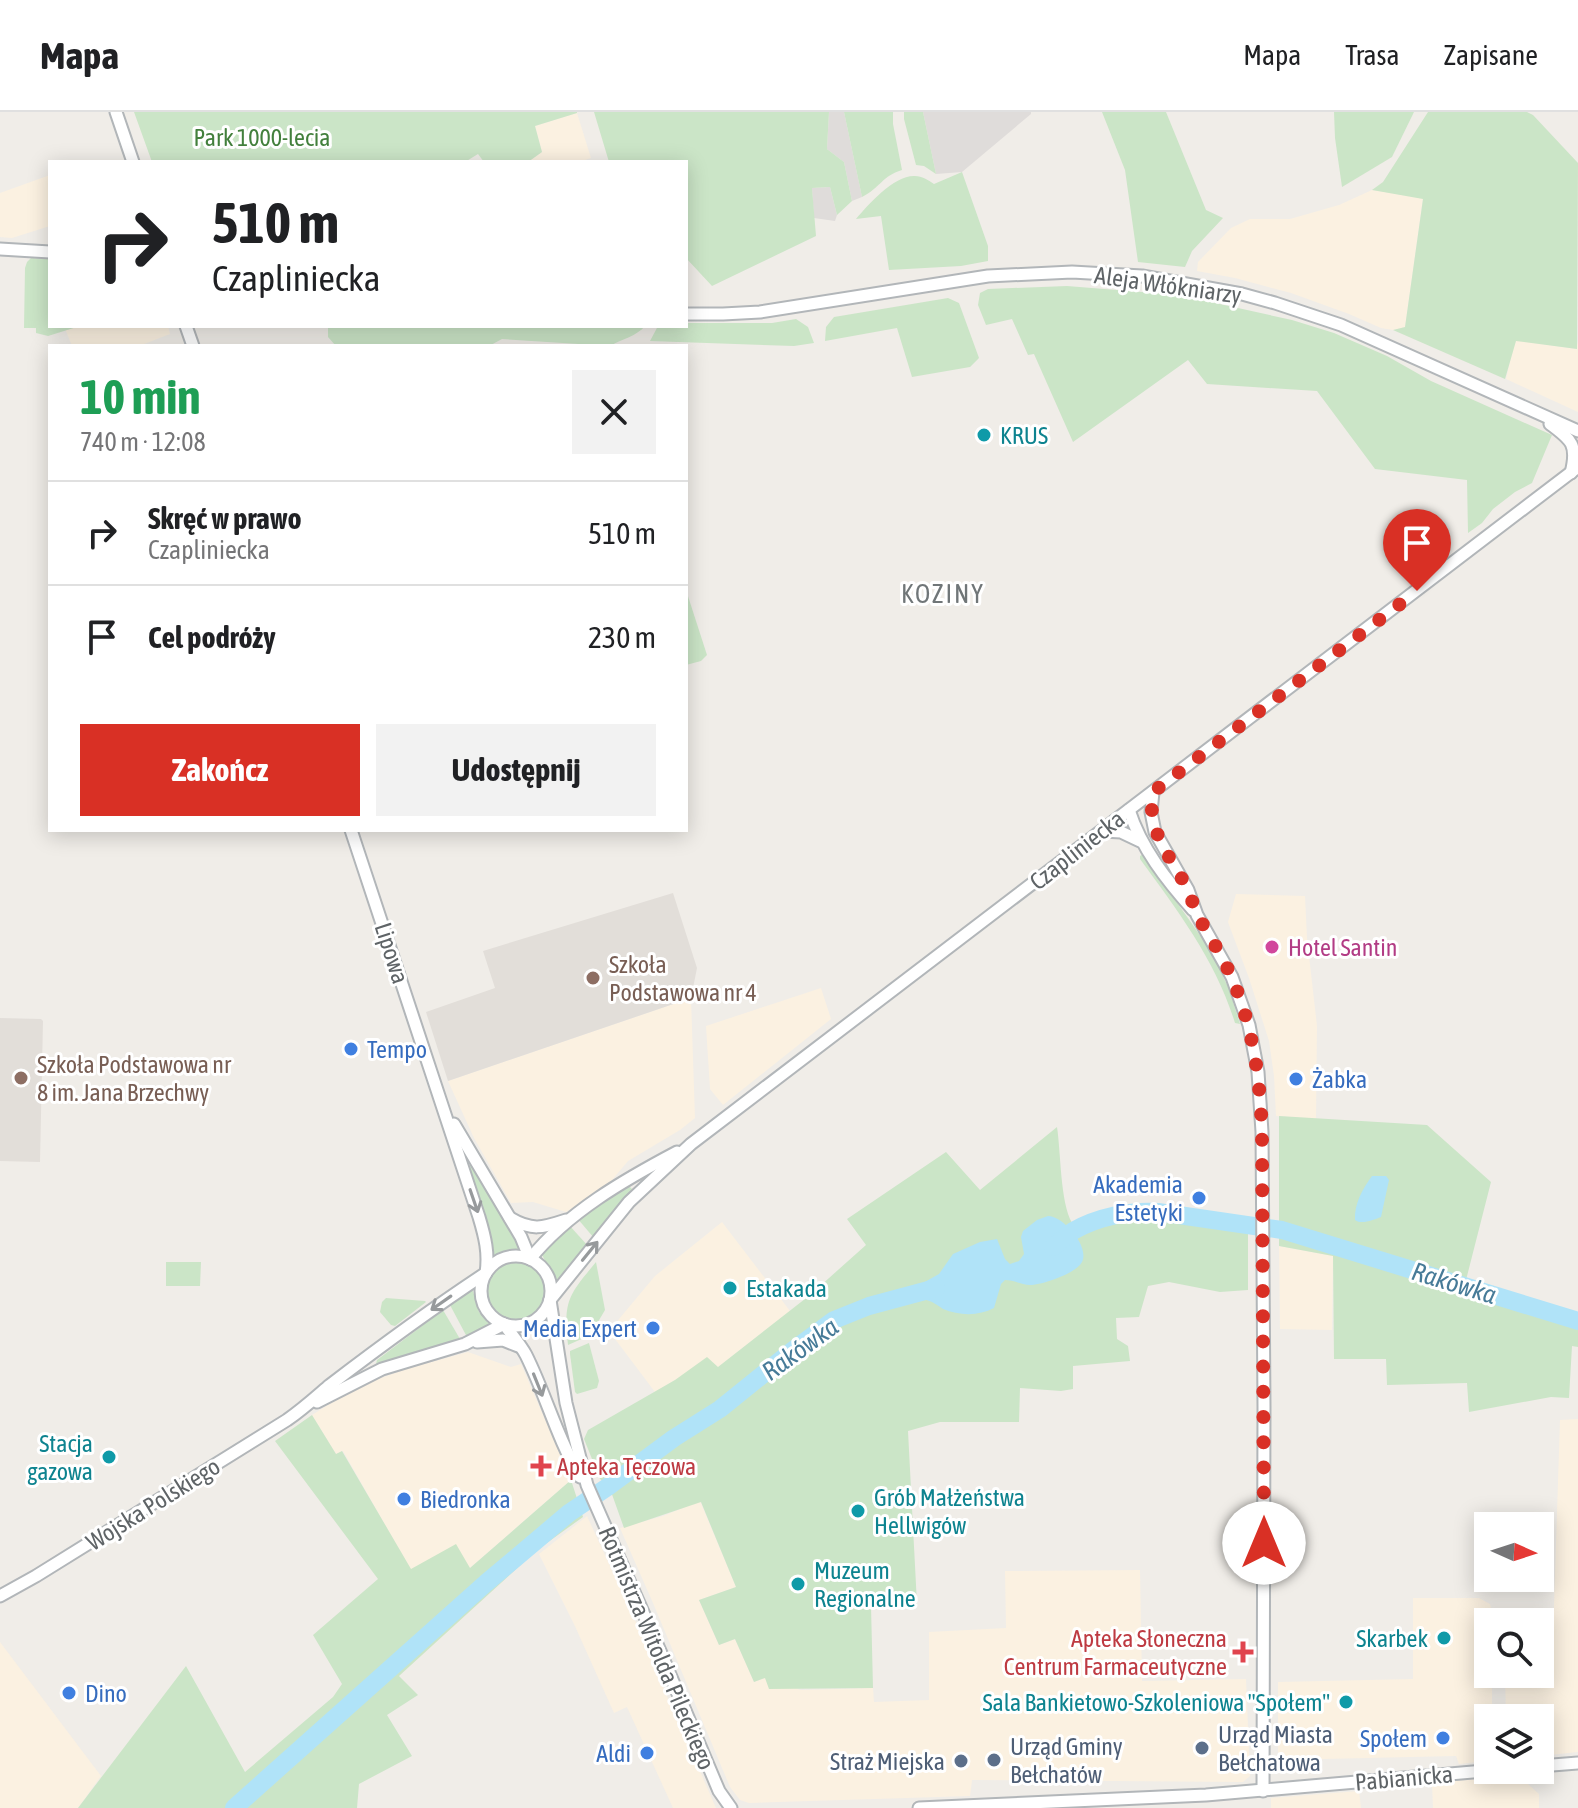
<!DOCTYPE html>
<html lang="pl">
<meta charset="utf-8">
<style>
:root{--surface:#fff;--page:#f2f2f2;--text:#202124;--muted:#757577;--line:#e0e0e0;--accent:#d93025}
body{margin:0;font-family:"Asap Condensed",sans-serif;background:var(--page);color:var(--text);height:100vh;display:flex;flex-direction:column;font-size:30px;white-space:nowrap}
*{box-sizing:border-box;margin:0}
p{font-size:26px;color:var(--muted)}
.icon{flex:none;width:44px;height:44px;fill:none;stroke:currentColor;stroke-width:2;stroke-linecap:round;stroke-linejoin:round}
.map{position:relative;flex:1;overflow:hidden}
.panel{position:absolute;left:48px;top:232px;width:640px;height:488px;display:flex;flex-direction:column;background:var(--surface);border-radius:0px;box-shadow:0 4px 20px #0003}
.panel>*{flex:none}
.hud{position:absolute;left:48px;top:48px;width:640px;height:168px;border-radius:0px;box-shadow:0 4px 20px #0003;background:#fff;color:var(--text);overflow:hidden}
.needle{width:52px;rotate:93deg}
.buttons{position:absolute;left:1474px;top:1400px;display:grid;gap:16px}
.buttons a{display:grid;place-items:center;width:80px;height:80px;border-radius:0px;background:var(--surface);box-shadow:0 4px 20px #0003;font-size:40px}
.pin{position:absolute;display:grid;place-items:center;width:68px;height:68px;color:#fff;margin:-82px -34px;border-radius:50% 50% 50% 0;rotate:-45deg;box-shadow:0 0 8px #0007}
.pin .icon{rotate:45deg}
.me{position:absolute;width:88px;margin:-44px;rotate:0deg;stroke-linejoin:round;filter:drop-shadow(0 0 6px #0008)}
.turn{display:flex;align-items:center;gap:28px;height:168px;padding:0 32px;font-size:36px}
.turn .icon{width:104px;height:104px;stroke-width:2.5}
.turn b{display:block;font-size:56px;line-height:68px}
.round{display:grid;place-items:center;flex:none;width:84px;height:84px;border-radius:0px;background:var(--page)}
.head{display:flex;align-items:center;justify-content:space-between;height:136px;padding:0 32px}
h1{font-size:48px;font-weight:700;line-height:60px;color:#1e9e55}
.cta{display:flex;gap:16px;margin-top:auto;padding:16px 32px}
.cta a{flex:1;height:92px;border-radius:0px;background:var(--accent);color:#fff;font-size:32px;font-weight:700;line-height:92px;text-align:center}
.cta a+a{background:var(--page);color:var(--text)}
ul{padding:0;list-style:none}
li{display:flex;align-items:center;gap:24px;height:104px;padding:0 32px;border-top:2px solid var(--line)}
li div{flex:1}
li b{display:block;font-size:30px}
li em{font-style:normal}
header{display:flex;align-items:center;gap:48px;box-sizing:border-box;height:112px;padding:0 40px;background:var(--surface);border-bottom:2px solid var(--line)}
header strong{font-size:38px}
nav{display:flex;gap:44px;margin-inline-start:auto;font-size:28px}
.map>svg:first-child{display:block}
</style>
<header>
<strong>Mapa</strong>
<nav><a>Mapa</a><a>Trasa</a><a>Zapisane</a></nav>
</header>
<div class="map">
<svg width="1578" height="1696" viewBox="0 0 1578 1696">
<rect width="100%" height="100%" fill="#f0ede8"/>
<g fill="#fbf1e1">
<polygon points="577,1 591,46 579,50 528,50 542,40 535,14"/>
<polygon points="50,63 50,114 12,126 0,125 0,81"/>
<polygon points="1372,78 1423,86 1405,216 1393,218 1381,216 1349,202 1291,181 1235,166 1197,159 1198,150 1231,116 1250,107 1290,107 1339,93"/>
<polygon points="64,214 168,214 170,222 139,234 72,234"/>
<polygon points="1515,228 1576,237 1578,230 1578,300 1506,267"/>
<polygon points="1236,782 1305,784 1307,826 1317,914 1316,1007 1276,1004 1274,964 1269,929 1249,866 1228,810"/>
<polygon points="821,876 831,907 723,993 710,977 706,914"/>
<polygon points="691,886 695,1006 680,1018 628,1049 607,1074 566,1100 533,1090 511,1091 474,1026 448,969"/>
<polygon points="722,1110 790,1199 717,1256 675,1268 655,1280 609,1219 655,1164"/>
<polygon points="1279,1134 1333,1144 1332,1218 1280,1217"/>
<polygon points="468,1240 511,1255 521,1252 571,1368 470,1456 411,1458 343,1339 336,1342 312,1303 350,1279 378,1267 406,1257"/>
<polygon points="1578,1307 1578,1640 1540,1644 1540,1606 1506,1606 1505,1562 1540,1562 1540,1526 1553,1525 1560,1308"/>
<polygon points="700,1389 736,1475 699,1488 719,1533 735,1527 754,1570 765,1566 801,1578 873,1576 874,1590 929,1588 929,1520 1006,1516 1005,1459 1140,1458 1142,1569 1246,1567 1250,1664 1243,1670 972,1668 970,1684 749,1691 740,1688 730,1675 653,1491 620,1416 663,1404"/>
<polygon points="587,1404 651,1543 679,1615 681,1615 716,1696 673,1696 627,1595 614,1601 574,1512 539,1442"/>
<polygon points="1413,1486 1479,1486 1490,1492 1493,1505 1493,1510 1488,1510 1488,1562 1492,1562 1492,1606 1488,1606 1488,1649 1459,1652 1456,1644 1278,1648 1278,1570 1413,1567"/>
<polygon points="0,1530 101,1664 78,1696 0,1696"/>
<polygon points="1516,1664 1520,1665 1539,1682 1539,1696 1433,1696 1432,1671"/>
<polygon points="1359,1679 1361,1696 1271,1696 1271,1686"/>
</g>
<g fill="#dfdcda">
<polygon points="829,0 844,0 862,85 852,89 844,50 827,37"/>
<polygon points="923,0 1031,0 1031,2 962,60 936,62"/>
<polygon points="830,75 837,103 835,109 814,106 812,76"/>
</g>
<g fill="#e2ded9">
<polygon points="673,781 697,856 691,886 448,969 426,900 495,876 483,839"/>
<polygon points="0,906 41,907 43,909 40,1050 0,1049"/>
</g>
<g fill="#cbe5c7">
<polygon points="134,0 577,0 577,1 535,14 542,40 528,50 484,50 478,42 465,50 152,50"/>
<polygon points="594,0 829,0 827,37 844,50 852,89 837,103 830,75 812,76 816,124 712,174 686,146 686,50 609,50"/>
<path d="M 844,0 L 893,0 L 893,12 L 902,58 C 882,64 880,76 862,85 Z"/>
<polygon points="904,0 923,0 936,62 924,54 916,53 904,7"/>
<polygon points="1102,0 1166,0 1206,98 1223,106 1192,139 1185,155 1138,150 1125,58"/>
<polygon points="1334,0 1414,0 1392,45 1342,75 1335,26"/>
<polygon points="1428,0 1527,0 1533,3 1578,51 1577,237 1516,229 1505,267 1393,218 1405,215 1423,87 1372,78 1383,70"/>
<path d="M 962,60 L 988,134 L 988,149 L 961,154 L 889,158 L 881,104 L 856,107 C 869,92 894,63 915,64 C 922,64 928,68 934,72 Z"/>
<polygon points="31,146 50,147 50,214 80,214 48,224 36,221 36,216 24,216 25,156 27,150"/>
<polygon points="1067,174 1179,183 1292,208 1334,221 1387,244 1431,269 1552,323 1532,371 1515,380 1493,397 1482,411 1468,421 1467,368 1375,357 1317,279 1207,272 1188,248 1073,330 1034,242 1028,243 1012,207 986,213 978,193 980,181 988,177"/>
<polygon points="948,186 959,191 979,246 970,255 912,265 897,216 825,229 826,215 834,205"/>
<polygon points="796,207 808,215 814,231 794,234 650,229 658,214 686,214 686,211 772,211"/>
<path d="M 328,214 L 645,214 C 637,224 622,227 610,234 L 502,227 L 489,234 L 336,234 L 328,225 Z"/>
<polygon points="686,478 707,543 701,549 686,553"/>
<path d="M 1143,742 L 1211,839 L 1229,877 L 1240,912 L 1235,911 C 1216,849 1178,799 1140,747 L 1140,744 Z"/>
<polygon points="1279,1004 1427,1013 1491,1070 1465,1172 1578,1206 1578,1235 1572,1234 1569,1286 1551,1285 1469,1300 1467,1271 1387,1273 1386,1247 1334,1247 1333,1144 1279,1134"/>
<path d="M 1057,1015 C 1061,1041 1060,1089 1072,1111 L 1139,1091 L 1248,1105 L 1248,1178 L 1220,1180 L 1169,1170 L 1148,1174 L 1139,1205 L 1116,1206 L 1117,1227 L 1128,1234 L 1130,1249 L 1073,1254 L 1073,1277 L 1061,1279 L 1020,1276 L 1019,1310 L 940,1310 L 908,1319 L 917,1492 L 871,1494 L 873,1576 L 769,1577 L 765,1566 L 754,1570 L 735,1527 L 719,1533 L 699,1488 L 736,1475 L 701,1390 L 624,1416 L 609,1374 L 600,1367 L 584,1327 L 588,1318 L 675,1268 L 707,1245 L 718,1255 L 810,1183 L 866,1133 L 847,1107 L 946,1040 L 980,1078 Z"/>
<polygon points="471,1053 521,1137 522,1139 505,1140 495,1145 494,1144 492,1128 468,1054"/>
<polygon points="629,1074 632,1077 594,1126 577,1106"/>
<polygon points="569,1113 588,1134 560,1170 557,1171 541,1141"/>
<polygon points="166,1150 201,1150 200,1174 166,1174"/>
<path d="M 596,1150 L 605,1198 L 595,1215 L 595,1221 L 568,1233 C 563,1188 569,1183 596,1150 Z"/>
<circle cx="516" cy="1179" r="29"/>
<polygon points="470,1178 473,1179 479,1200 491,1214 467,1225 450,1193"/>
<polygon points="386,1186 425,1189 426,1190 395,1214 391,1213 380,1200 382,1190"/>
<polygon points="443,1198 460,1227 376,1252 377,1248"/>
<polygon points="589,1231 599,1269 597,1276 577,1282 575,1280 570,1242 570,1239"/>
<polygon points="312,1303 336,1342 342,1339 411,1457 456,1432 470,1456 571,1368 583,1405 537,1438 399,1564 418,1583 387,1603 412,1644 359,1672 357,1696 78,1696 186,1554 245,1660 333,1585 342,1572 313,1523 378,1467 275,1329"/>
</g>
<g fill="#b0e3f8">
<path d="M 1372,1064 L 1386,1064 L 1389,1068 L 1381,1105 C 1373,1108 1362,1113 1355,1108 C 1354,1092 1363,1076 1372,1064 Z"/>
<path d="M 1048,1104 C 1063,1104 1090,1134 1082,1150 C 1077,1161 1042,1173 1030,1173 C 1022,1173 1014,1168 1005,1168 L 1001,1172 L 994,1196 C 979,1204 960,1204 943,1197 C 940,1195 936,1192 932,1190 C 925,1187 920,1187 915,1182 L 914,1176 L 939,1162 L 953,1142 L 980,1130 L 997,1127 L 1005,1147 L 1010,1152 L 1019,1149 L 1024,1142 L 1021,1125 L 1023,1119 L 1037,1108 Z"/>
</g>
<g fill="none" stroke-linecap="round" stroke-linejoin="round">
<g stroke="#b0e3f8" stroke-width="18">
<path d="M 1053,1135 C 1059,1130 1066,1124 1073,1119 C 1097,1105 1131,1098 1158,1100 L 1282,1118 L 1578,1209"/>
<polyline points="234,1696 486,1471 569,1401 609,1374 674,1326 720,1297 792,1239 834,1208 869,1194 936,1176"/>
</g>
<defs>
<g id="secondary">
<polyline points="116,0 133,50"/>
<polyline points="0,137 50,140"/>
<polyline points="686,202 723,202 760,200 988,164 1072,160 1142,164 1242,182 1275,191 1341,213 1578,319"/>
<polyline points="186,214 193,234"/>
<path d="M 1550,312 C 1572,328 1578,333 1571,361"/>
<polyline points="1153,680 1151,700 1155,720 1188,778 1197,803 1232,865 1249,913 1258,960 1262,1020 1264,1294 1263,1679"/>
<path d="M 1129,698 C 1141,736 1167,769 1193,798"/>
<path d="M 351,718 L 479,1105 C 485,1125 489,1141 486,1161"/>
<polyline points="1103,719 1121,720 1140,729"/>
<polyline points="454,1012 521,1125 530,1147"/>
<path d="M 510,1106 C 532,1119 542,1116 566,1108"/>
<circle cx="516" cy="1179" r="35"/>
<path d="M 530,1147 C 568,1100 624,1068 677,1040"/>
<polyline points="550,1188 629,1090 691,1032 1578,355"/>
<polyline points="550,1188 566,1291 587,1373 660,1539 719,1679 731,1696"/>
<path d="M 504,1212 C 511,1222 520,1232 526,1243 C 546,1283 557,1326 580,1365"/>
<polyline points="477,1230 503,1228 518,1234"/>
<polyline points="317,1290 382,1257 465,1232 504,1212"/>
<path d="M 0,1484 L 36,1464 L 287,1308 C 303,1297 316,1285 330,1273 C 381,1234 433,1196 486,1161"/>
<polyline points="1540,1654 1578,1651"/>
<polyline points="919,1696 1206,1683 1496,1658"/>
</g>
</defs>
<use href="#secondary" stroke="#b2b6b9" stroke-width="15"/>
<use href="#secondary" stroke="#fff" stroke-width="11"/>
</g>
<defs><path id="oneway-shaft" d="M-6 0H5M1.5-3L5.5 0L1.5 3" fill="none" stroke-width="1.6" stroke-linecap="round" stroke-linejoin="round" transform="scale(2)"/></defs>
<g stroke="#979a9c">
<use href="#oneway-shaft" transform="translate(474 1089) rotate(71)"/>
<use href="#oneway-shaft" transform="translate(590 1139) rotate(-51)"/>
<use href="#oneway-shaft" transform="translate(441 1191) rotate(145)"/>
<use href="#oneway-shaft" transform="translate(538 1273) rotate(68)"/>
</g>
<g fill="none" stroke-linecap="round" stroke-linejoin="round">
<path stroke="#d93025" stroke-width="14" stroke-dasharray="0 25.2" d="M 1264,1431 L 1262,1020 C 1260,966 1253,914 1231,864 C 1222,843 1209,824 1198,804 C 1194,795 1191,785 1187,776 C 1170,743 1146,719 1153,680 L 1417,479"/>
</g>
<g fill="#0f9aa8" stroke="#fff" stroke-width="3">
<circle cx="984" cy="323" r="8"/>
<circle cx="730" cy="1176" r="8"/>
<circle cx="109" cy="1345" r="8"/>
<circle cx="858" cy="1399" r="8"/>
<circle cx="798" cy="1472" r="8"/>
<circle cx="1444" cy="1526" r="8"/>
<circle cx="1346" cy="1590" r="8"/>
</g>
<circle fill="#d1479c" stroke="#fff" stroke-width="3" cx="1272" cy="835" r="8"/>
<g fill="#8d6e63" stroke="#fff" stroke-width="3">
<circle cx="593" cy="866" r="8"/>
<circle cx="21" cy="966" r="8"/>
</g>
<g fill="#3f7fe0" stroke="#fff" stroke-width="3">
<circle cx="351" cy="937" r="8"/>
<circle cx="1296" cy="967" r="8"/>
<circle cx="1199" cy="1086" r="8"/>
<circle cx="653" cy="1216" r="8"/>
<circle cx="404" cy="1387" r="8"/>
<circle cx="69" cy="1581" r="8"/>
<circle cx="1443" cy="1626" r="8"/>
<circle cx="647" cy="1641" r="8"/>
</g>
<g fill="#e0444e" stroke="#fff" stroke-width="3">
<path d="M537 1342h8v8h8v8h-8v8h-8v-8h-8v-8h8z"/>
<path d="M1239 1528h8v8h8v8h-8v8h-8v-8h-8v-8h8z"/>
</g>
<g fill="#5c6f8a" stroke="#fff" stroke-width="3">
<circle cx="1202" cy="1636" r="8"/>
<circle cx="994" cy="1648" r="8"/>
<circle cx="961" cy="1649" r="8"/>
</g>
<g text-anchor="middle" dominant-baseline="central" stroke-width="6" stroke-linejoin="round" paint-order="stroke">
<g font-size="24" fill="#43803d" stroke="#fff">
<text x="262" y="25">Park 1000-lecia</text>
</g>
<g font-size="24" fill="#5f6467" stroke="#fff">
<text transform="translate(1168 173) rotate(8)">Aleja Włókniarzy</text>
<text transform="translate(1077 738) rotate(-38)">Czapliniecka</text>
<text transform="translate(392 841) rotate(72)">Lipowa</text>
<text transform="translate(153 1392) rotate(-32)">Wojska Polskiego</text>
<text transform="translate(657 1536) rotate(67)">Rotmistrza Witolda Pileckiego</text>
<text transform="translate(1404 1666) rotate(-5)">Pabianicka</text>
</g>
<g font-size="24" fill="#0d838f" stroke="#fff" text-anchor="start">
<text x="1000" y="323">KRUS</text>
<text x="746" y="1176">Estakada</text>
<text x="93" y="1331" text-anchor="end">Stacja<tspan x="93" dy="28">gazowa</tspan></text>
<text x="874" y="1385">Grób Małżeństwa<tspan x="874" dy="28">Hellwigów</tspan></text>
<text x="814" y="1458">Muzeum<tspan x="814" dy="28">Regionalne</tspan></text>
<text x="1428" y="1526" text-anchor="end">Skarbek</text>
<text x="1330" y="1590" text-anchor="end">Sala Bankietowo-Szkoleniowa "Społem"</text>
</g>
<g font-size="24" fill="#b23c85" stroke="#fff" text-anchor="start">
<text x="1288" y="835">Hotel Santin</text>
</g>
<g font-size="24" fill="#785e54" stroke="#fff" text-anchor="start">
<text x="609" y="852">Szkoła<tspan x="609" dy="28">Podstawowa nr 4</tspan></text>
<text x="37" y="952">Szkoła Podstawowa nr<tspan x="37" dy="28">8 im. Jana Brzechwy</tspan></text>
</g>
<g font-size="24" fill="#366cbe" stroke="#fff" text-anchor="start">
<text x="367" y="937">Tempo</text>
<text x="1312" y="967">Żabka</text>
<text x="1183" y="1072" text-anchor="end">Akademia<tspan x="1183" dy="28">Estetyki</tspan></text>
<text x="637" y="1216" text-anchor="end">Media Expert</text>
<text x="420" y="1387">Biedronka</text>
<text x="85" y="1581">Dino</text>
<text x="1427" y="1626" text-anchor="end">Społem</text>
<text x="631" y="1641" text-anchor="end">Aldi</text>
</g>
<g font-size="24" fill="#be3a42" stroke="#fff" text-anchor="start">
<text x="557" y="1354">Apteka Tęczowa</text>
<text x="1227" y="1526" text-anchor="end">Apteka Słoneczna<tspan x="1227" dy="28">Centrum Farmaceutyczne</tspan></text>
</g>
<g font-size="24" fill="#4e5e75" stroke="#fff" text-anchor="start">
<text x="1218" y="1622">Urząd Miasta<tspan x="1218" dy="28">Bełchatowa</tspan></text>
<text x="1010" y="1634">Urząd Gminy<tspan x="1010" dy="28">Bełchatów</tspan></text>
<text x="945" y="1649" text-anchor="end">Straż Miejska</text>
</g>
<g font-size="26" letter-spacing="2" fill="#707678" stroke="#fff">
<text x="943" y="482">KOZINY</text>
</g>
<g font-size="26" font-style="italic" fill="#477b98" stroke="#fff">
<text transform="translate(1454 1171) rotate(17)">Rakówka</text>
<text transform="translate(800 1237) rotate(-36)">Rakówka</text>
</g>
</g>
</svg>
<div class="buttons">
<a><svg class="needle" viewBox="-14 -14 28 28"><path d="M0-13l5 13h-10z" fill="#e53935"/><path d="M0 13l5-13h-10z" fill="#757577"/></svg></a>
<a><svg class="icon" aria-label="search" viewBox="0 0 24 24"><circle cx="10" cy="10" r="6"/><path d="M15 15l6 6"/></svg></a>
<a><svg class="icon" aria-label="layers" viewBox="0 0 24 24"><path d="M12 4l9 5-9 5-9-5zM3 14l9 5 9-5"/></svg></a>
</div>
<div class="pin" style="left:1417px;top:479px;background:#d93025"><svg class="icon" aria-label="arrive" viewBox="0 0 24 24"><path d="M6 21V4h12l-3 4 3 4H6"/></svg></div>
<svg class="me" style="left:1264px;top:1431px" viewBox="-20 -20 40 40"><circle r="19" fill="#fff"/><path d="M0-13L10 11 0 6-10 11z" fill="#d93025"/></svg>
<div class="hud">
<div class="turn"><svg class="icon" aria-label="right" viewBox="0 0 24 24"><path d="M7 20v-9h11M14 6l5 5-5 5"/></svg><div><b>510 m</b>Czapliniecka</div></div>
</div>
<section class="panel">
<div class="head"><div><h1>10 min</h1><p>740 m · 12:08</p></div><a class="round"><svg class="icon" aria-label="close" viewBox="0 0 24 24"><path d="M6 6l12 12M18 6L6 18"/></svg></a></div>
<ul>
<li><svg class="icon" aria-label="right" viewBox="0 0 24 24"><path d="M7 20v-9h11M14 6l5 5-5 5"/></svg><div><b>Skręć w prawo</b><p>Czapliniecka</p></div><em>510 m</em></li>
<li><svg class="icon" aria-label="arrive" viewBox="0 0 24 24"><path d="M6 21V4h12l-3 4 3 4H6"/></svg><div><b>Cel podróży</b></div><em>230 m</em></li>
</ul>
<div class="cta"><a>Zakończ</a><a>Udostępnij</a></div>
</section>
</div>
